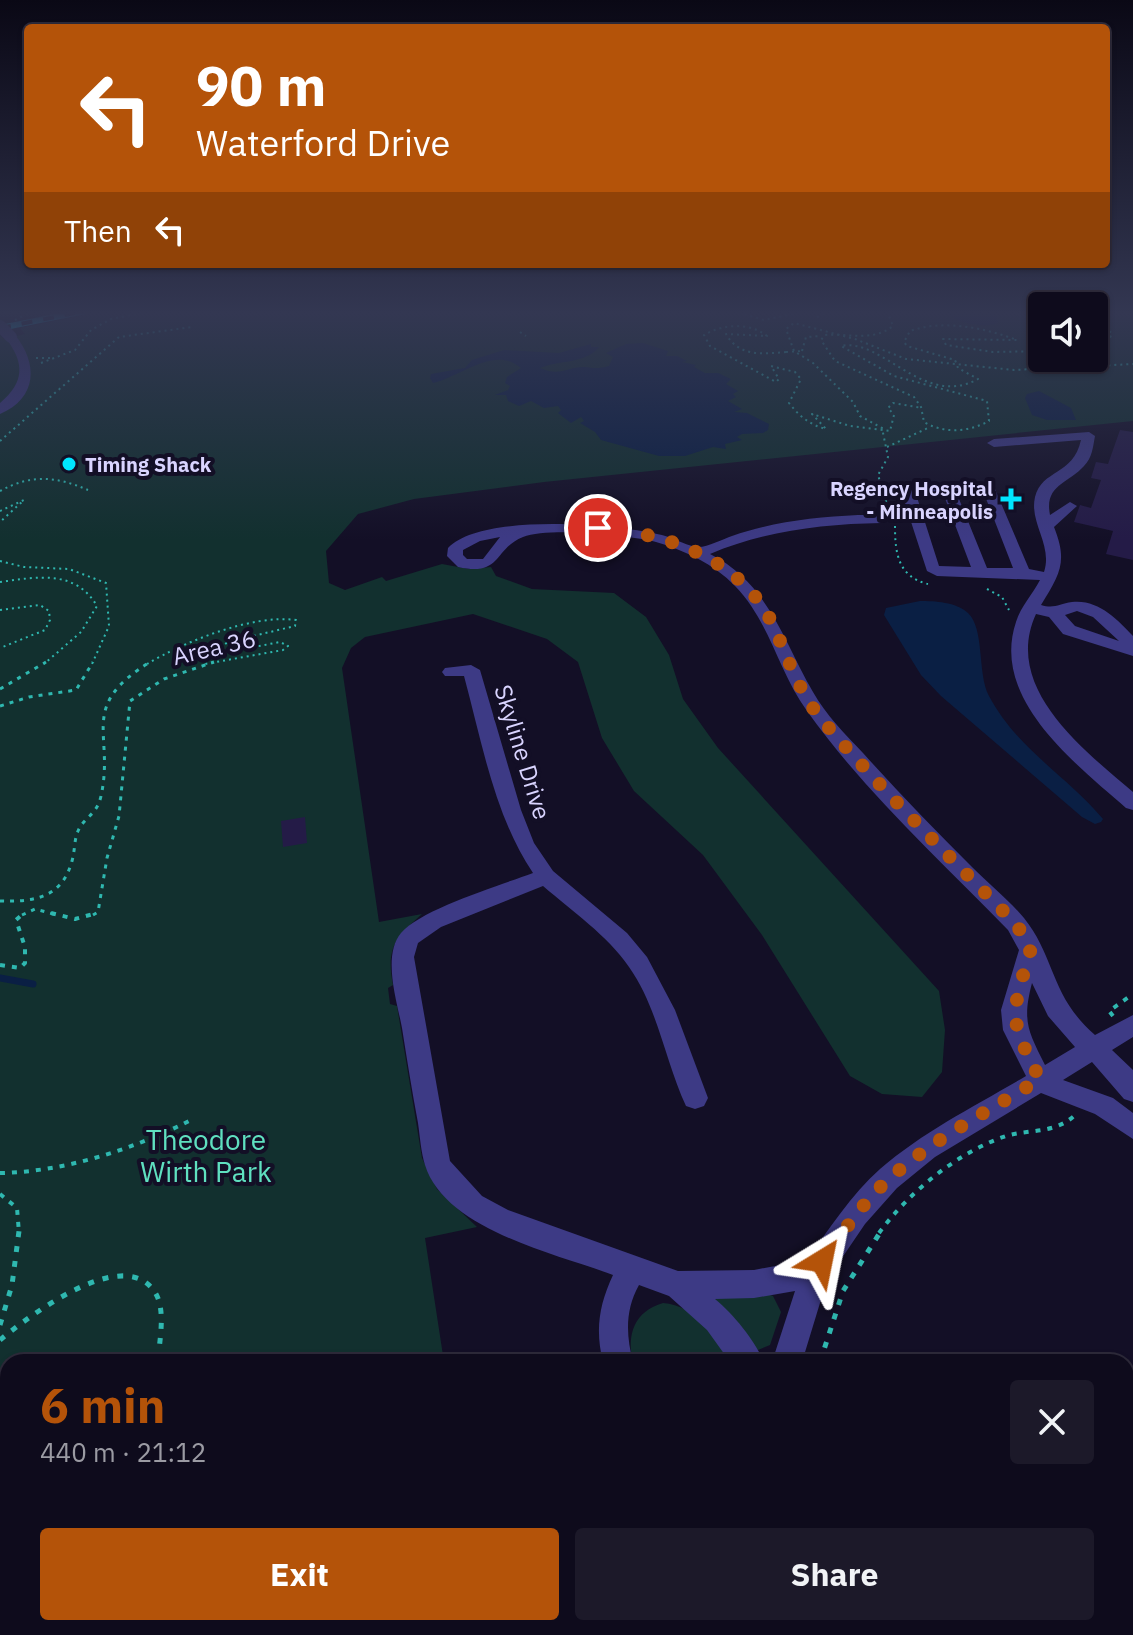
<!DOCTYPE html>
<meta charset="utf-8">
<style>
:root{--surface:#0e0b1c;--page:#1c1929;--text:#f1f3f6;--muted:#9b9ba3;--line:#2e2b3b;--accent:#b45309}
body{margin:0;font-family:"IBM Plex Sans",sans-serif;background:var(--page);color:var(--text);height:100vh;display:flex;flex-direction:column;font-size:30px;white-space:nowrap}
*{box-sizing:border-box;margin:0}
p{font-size:26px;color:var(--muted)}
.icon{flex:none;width:44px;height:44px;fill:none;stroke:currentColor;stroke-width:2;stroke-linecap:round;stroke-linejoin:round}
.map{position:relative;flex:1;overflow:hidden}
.sheet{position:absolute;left:0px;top:1354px;width:1134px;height:282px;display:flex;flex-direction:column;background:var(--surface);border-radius:24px 24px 0 0;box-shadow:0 2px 6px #0004,0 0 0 2px var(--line)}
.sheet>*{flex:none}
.hud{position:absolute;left:24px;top:24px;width:1086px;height:244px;border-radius:8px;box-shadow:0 2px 6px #0004,0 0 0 2px var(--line);background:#b45309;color:#fff;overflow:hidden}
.tools{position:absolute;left:1028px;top:292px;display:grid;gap:16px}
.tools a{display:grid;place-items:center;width:80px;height:80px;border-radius:8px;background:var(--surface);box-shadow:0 2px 6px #0004,0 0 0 2px var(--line);font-size:40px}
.pin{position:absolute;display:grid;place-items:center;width:68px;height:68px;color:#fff;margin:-34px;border:4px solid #fff;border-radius:50%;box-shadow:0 2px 8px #0007}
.me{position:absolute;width:88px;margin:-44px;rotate:35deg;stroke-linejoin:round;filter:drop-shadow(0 0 6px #0008)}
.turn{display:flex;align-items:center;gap:28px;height:168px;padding:0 40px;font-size:36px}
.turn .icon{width:104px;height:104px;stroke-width:2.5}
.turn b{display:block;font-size:56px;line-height:68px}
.then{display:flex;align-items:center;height:76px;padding:0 40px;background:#0003;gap:16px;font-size:30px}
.round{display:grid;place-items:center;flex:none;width:84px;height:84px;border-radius:8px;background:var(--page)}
.headline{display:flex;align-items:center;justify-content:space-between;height:136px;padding:0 40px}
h1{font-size:48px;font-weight:800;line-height:60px;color:var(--accent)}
.action{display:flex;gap:16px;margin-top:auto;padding:16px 40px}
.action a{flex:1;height:92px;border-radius:8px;background:var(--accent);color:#fff;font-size:32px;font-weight:800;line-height:92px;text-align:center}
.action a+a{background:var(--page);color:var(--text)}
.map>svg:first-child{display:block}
</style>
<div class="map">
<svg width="1133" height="1635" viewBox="0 0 1133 1635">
<rect width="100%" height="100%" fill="#130f26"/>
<g fill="#12302f">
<path d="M 105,311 L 1042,311 L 1042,358 L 1094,358 L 1094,311 L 1133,311 L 1133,421 L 544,482 L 414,499 L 358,514 L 326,551 L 329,583 L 345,590 L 382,577 L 386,581 L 442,564 L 469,569 L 491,567 L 496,576 L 532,589 L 614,593 L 646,617 L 669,655 L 683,699 L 718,748 L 939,991 L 945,1030 L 942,1072 L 922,1097 L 882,1094 L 850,1076 L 762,935 L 703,855 L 634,791 L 602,738 L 578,662 L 547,639 L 473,614 L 365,637 L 351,648 L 342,668 L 379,922 L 422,914 C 395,938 386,948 393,985 L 388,988 L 390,1004 L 397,1006 L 422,1158 L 437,1189 L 477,1227 L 425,1238 L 444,1362 L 8,1362 L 8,1628 L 483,1628 L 484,1635 L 0,1635 L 0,335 L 4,339 L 25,334 L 20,328 Z"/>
<polygon points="764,1293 773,1296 781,1312 770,1345 758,1350 751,1347 709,1296"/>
<path d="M 663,1303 C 696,1305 717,1338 736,1362 L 633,1362 C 626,1334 635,1311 663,1303 Z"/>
</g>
<g fill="#0a1f44">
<path d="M 945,311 L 988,311 L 997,316 L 998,323 C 983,329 956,323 945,311 Z"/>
<path d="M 643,343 L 668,351 L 666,356 L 677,356 L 687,361 L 682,362 L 696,365 L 694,367 L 705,373 L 718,373 L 731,379 L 726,384 L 738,391 L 733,394 L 736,397 L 728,401 L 742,409 L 734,412 L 747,413 L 769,424 L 768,430 L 763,433 L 742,434 L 737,437 L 742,440 L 725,444 L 726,449 L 713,447 L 685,456 L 659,456 L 601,440 L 595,432 L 580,423 L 584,421 L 581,417 L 571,423 L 558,413 L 561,410 L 558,406 L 544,408 L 531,401 L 519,406 L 508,401 L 506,395 L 495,395 L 508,390 L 510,386 L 505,383 L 507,377 L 521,368 C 495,345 460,377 433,383 L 430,378 L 431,374 L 465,368 L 472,360 L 504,350 L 559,353 L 591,344 L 591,347 L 599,347 C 586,364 558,360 540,368 C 561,377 566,367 584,367 C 593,368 599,369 609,366 L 613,357 L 606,353 L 626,344 Z"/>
<polygon points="1039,391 1071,408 1076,420 1047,420 1032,415 1025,398 1027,394"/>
<path d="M 920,601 C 935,601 956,602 968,613 C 985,629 977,673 989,696 C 1018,750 1065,774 1103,819 L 1101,822 L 1095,824 L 1082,817 L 941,696 L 921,675 L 884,615 L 886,608 Z"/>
</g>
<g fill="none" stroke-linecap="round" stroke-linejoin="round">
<polyline stroke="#0a1f44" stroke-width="7" points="0,978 33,984"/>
</g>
<g fill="#241b47">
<polygon points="1120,430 1133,432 1133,560 1106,554 1113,531 1074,522 1080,505 1091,508 1101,480 1091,478 1096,462 1108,464"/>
<polygon points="305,817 307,843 283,847 281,821"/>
</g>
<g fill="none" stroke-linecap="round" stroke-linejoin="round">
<g stroke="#2fb8b0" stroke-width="2" stroke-dasharray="2 4" stroke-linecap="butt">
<polyline points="709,311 720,311"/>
<polyline points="747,311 740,313 764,320 807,311"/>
<path d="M 887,311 L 893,326 C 873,342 848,333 825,335 L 821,340 L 835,361 L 914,397 L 921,407 L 924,422 C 944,434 969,432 989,421 L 987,401 L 894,376 L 841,346 C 882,337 924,409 978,379 L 958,368 L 955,360 L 907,346 L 904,342 L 910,331 C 943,319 985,328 1017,340 L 943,339 L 946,345 L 993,352 L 1042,351"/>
<polyline points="1038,311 1042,327"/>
<polyline points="817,317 828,311"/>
<polyline points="15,320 32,311"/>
<polyline points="1094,322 1112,333 1109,340 1099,342 1099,351 1094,352"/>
<polyline points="520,332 526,336"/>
<polyline points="802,351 806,337 821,336"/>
<path d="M 786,352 C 763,354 739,357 726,334 L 767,336 C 749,322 723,324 704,335 L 710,346 L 776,382 L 779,379 L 771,366 L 795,372 L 801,379 L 789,403 C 799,416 810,425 826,429 L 812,414 L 850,426 L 890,431 L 894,415 L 888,408 L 893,403 L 922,408"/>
<polyline points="36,358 52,358"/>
<polyline points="41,363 75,350 91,330 111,319 151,311"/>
<polyline points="0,441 119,337 192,327"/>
<polyline points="887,447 930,427"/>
<path d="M 0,491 C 32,474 55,476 88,490"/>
<polyline points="888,508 878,475 888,457 882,428 860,416 853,402 813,363 794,351 786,329 794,323 855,339 906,359 1014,370 1133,364"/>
<polyline points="0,511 24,500 0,522"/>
<path d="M 895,526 C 895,553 898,577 928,584"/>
<polyline points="0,561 24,567 69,569 106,583 109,626 92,664"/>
<path d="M 0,582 C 37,577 75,569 97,606 L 81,632 L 44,664"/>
<polyline points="987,589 1002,597 1009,610"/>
<polyline points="0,610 40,605 49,611 50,620 45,630 0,648"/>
<path d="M 147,664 C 184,642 252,614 296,620 L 295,626 L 228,642 L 215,651 L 218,654 L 280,642 L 288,646 L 283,650 L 205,664"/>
</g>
<g stroke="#2fb8b0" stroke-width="3" stroke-dasharray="4 6" stroke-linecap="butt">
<polyline points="0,689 46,662"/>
<polyline points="0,706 29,697 76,690 93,662"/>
<path d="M 0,901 C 34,902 62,898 72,861 C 75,851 74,840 78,831 C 84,817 97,815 101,796 C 115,733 77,707 150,662"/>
<polyline points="22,915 35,909 57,915"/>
<polyline points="93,915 98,912 107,858 119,816 130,701 164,679 214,662"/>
</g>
<g stroke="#2fb8b0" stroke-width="4" stroke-dasharray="5 7" stroke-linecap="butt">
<polyline points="51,913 75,919 97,913"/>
<polyline points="0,965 20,968 25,963 25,947 16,920 24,913"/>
<polyline points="1113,1016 1109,1011 1133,994"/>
<path d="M 0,1173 C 64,1172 134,1149 191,1120"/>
<polyline points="0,1194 17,1208 19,1233"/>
<path d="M 879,1233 C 909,1192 958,1152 1006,1136 C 1030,1129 1055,1134 1075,1115"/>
</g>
<g stroke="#2fb8b0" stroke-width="5" stroke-dasharray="6 9" stroke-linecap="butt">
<polyline points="0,1325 12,1285 19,1231"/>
<path d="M 0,1340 C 29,1316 126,1242 156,1294 C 166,1312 159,1342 158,1362"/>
<polyline points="820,1362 843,1291 881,1231"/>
<polyline points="823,1628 825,1635"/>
</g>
<g fill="#3d3a85" fill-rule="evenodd">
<path d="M 11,334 L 15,335 C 38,363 38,398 0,414 L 0,403 C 25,382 25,363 5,337 Z"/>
<path d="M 1089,432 L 1095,436 C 1093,447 1092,458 1084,466 C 1068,484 1044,485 1050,515 L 1070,502 L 1077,506 L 1054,527 C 1068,562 1060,574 1041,605 C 1054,609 1059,604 1072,602 C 1098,599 1117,619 1133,636 L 1133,656 L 1063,634 L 1049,617 L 1036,614 C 1002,688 1084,750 1133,792 L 1133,810 L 1126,808 C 1076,764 990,699 1016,622 C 1021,606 1032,595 1040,580 L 937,576 L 927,571 L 901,491 L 912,483 L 995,489 L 1029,569 L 1044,572 C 1053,545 1029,523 1035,497 C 1042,469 1073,476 1081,440 L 994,447 L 987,443 L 994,439 ZM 915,491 L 943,493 L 971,567 L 939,566 ZM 957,494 L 985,496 L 1013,568 L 987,568 ZM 1077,611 L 1093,617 L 1119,641 L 1075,626 L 1065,615 Z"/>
<path d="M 858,515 L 881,515 L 888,519 L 881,523 C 822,524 765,531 710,554 C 768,583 783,640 813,692 C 826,715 845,734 863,753 C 898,792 935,830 972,867 C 989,884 1009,900 1024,918 C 1056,958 1050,996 1095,1035 L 1133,1015 L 1133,1037 L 1112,1050 L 1133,1070 L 1133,1102 L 1124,1099 L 1092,1062 L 1063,1080 L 1113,1098 L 1133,1113 L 1133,1139 L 1095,1114 L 1041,1093 L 935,1157 L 897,1188 L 865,1224 L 827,1280 L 802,1362 L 772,1362 L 795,1291 L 754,1298 L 715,1299 C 734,1315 754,1339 764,1362 L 730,1362 L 707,1330 L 669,1296 L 639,1285 C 625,1310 626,1335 633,1362 L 603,1362 C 595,1330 599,1305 613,1275 C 557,1254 445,1230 425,1165 C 421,1152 420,1137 418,1123 C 412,1091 407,1060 402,1028 C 397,1001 382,956 401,933 C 421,909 501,885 533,873 C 494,815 482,742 464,676 L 445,676 L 442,672 L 445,668 L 471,665 L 480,670 L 521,810 L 534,843 L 553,871 L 627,933 L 647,957 L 675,1010 L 708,1098 L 704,1106 L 695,1109 L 686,1106 C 665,1061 658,1008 629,967 C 607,935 572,911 543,886 L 441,927 L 418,943 L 414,957 L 450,1161 L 482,1196 L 508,1210 L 678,1271 L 754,1270 L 807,1260 C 829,1229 851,1195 880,1169 C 924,1131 977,1105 1026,1076 L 1003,1030 L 1001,1010 L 1019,950 L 1008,930 C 940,860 864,791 807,711 C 778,671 770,622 735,586 C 714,564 684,550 656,542 C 628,535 549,527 523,537 C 493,549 502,577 458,567 L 447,556 L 448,548 C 481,513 612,524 657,534 C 670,536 684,545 697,547 C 706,548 723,539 732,536 C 772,522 815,517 858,515 ZM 500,537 L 483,559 L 467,559 L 463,555 L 463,550 L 480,541 ZM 1032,983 L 1048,1016 L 1075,1047 L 1045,1065 C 1028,1031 1022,1021 1032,983 Z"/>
<polygon points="694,1628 728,1628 729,1635 693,1635"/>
<polygon points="768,1628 802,1628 804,1635 768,1635"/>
</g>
<defs>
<polyline id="rail" points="0,328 85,311"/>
</defs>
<use href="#rail" stroke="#00e5ff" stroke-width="6"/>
<use href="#rail" stroke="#130f26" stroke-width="4" stroke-dasharray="11" stroke-linecap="butt"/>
<polyline stroke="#2fb8b0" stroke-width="2" stroke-dasharray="2 4" stroke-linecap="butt" points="786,352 802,351"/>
<polyline stroke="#3d3a85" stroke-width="12" points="0,326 11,337"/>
</g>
<linearGradient id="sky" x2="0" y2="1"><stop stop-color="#0a0815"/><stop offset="0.58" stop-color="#333752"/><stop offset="1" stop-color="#333752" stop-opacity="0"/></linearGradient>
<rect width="1133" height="540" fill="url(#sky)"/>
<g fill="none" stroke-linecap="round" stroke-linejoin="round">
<path stroke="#b45309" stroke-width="14" stroke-dasharray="0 25.2" d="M 598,528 C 664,532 741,559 772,623 C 788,657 798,691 822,720 C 883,791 950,857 1016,924 L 1031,948 C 1012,1015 1006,1015 1040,1079 C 989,1111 933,1139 889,1179 C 862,1203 843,1233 822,1261"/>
</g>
<g fill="#00e5ff" stroke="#130f26" stroke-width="3">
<circle cx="69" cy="464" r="8"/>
<path d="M1007 487h8v8h8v8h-8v8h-8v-8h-8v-8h8z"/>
</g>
<g text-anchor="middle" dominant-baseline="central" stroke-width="8" stroke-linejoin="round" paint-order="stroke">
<g font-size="20" font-weight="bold" fill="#d9d4ff" stroke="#130f26" text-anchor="start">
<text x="85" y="464">Timing Shack</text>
<text x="993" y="488" text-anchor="end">Regency Hospital<tspan x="993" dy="23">- Minneapolis</tspan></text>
</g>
<g font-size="24" fill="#d9d4ff" stroke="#130f26">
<text transform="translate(214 647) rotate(-13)">Area 36</text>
<text transform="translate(523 752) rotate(73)">Skyline Drive</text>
</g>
<g font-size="28" fill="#5fe0c0" stroke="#130f26">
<text x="206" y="1139">Theodore<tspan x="206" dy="32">Wirth Park</tspan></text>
</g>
</g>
</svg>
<div class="tools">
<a><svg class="icon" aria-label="sound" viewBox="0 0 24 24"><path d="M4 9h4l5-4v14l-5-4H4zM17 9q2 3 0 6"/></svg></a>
</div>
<div class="pin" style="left:598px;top:528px;background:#d93025"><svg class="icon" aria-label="arrive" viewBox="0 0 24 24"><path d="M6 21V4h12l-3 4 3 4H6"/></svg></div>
<svg class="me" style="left:822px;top:1261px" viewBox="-20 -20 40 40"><path d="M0-17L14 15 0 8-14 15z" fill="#b45309" stroke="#fff" stroke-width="4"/></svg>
<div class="hud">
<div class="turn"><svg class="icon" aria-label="left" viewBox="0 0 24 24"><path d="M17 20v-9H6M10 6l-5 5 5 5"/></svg><div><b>90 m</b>Waterford Drive</div></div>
<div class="then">Then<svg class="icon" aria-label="left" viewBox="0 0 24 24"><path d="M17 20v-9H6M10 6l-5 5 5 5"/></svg></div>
</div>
<section class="sheet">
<div class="headline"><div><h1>6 min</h1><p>440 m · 21:12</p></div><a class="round"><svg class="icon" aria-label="close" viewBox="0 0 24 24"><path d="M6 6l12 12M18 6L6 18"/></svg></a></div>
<div class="action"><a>Exit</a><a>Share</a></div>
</section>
</div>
